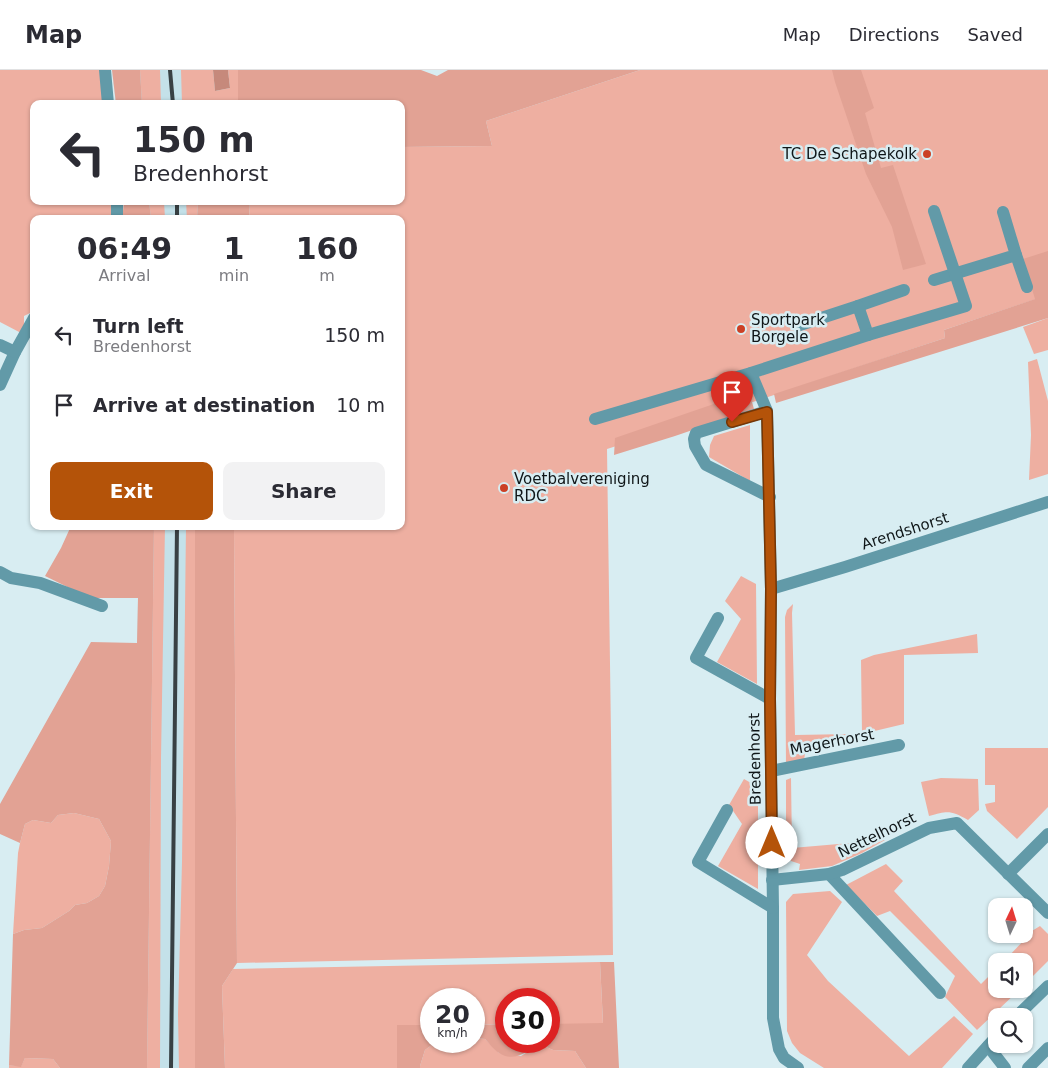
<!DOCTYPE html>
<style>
:root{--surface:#fff;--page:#f2f2f3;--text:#2b2b33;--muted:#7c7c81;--line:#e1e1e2;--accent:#b45309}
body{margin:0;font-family:"DejaVu Sans",sans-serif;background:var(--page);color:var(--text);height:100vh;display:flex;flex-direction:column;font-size:19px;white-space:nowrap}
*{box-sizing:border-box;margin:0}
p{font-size:16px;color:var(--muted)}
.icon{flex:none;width:28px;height:28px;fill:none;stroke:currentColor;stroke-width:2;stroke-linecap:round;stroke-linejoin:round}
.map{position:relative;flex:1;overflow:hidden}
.panel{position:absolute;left:30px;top:145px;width:375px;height:315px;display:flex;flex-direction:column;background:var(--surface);border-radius:10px;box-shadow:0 1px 4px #0004}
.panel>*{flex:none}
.hud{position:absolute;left:30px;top:30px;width:375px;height:105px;border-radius:10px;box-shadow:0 1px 4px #0004;background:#fff;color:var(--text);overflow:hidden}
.needle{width:32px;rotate:4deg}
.buttons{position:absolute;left:988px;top:828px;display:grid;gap:10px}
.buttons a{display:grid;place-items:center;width:45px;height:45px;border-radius:10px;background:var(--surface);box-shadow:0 1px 4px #0004;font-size:25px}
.speed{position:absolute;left:420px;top:918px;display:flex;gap:10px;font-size:25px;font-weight:700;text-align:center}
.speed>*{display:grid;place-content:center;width:65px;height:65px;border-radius:50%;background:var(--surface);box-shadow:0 1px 4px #0004;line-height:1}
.speed small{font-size:12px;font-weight:400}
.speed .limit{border:8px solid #d22;background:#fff;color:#111}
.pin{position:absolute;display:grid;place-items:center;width:42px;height:42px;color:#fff;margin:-51px -21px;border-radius:50% 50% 50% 0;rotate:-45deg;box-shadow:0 0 5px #0007}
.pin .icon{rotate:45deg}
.me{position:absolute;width:55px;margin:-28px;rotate:0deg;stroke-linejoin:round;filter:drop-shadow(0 0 4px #0008)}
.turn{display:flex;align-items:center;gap:18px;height:105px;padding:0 20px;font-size:22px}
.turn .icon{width:65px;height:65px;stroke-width:2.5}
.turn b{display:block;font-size:35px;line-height:42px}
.eta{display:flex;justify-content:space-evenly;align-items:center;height:85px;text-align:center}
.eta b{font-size:30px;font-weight:700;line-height:35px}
.button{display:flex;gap:10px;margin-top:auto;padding:10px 20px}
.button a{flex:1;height:58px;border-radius:10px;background:var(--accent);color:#fff;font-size:20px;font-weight:700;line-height:58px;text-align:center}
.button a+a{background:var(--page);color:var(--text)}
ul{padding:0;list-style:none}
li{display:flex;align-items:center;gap:15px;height:70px;padding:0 20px}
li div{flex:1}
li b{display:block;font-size:19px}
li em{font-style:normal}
header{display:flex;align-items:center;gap:30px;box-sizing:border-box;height:70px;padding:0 25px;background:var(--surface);border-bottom:1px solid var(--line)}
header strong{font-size:24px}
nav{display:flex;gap:28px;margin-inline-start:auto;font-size:18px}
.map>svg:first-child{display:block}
</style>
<header>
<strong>Map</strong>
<nav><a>Map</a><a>Directions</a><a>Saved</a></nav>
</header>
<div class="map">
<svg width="1048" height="998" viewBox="0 0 1048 998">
<rect width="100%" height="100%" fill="#d8edf2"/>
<g fill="#c4e1e9">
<polygon points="112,0 204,0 207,34 116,34"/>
<polygon points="124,131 215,131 216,149 124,149"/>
<polygon points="135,456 219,456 195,998 109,998 137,574 138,528"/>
</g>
<g fill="#eeafa1">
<polygon points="0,0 101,0 105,34 34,34 34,131 113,131 113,138 110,149 34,149 34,241 24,246 24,257 21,263 0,252"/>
<polygon points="140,0 160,0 161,34 142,34"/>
<polygon points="181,0 213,0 215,21 230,18 228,0 238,0 238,34 182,34"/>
<polygon points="640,0 1048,0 1048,225 944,260 945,268 741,336 607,379 611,665 613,885 237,893 234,459 237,456 401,456 401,149 249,149 250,131 401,131 401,77 492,76 486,51"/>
<polygon points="149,131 164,131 165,149 151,149"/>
<polygon points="186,131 198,131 197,149 187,149"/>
<polygon points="1048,248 1048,280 1034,284 1023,257"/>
<polygon points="1037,289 1048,331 1048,404 1029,410 1031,365 1028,292"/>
<polygon points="750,355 750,411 709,387 710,375 714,366"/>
<polygon points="154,456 165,456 161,687 160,998 147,998"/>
<polygon points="186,456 195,456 195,998 179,998 178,944 182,792"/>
<polygon points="741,506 756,514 757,614 717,592 741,549 725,531"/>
<polygon points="793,534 792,543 795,665 852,664 806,676 804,691 786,695 785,547 787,540"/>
<polygon points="977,564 978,583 904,585 904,654 862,664 861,590 874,585"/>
<polygon points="985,678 1048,678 1048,737 1017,769 987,741 985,734 995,732 995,715 985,715"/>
<polygon points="791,708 792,778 885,770 862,783 832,796 799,800 800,794 791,791 786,785 786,710"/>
<path d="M 941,708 L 978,709 L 979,740 L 968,750 C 950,740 948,741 929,746 L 921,712 Z"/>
<polygon points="744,709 758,717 758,819 718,796 742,754 729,735"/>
<polygon points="74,743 99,749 111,771 109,796 105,816 99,826 87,833 75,835 69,841 42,858 24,860 13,864 18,783 20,773 25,754 33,750 51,753 58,745"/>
<polygon points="886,794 903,811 894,821 981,914 996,899 996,919 1020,919 977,960 945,927 955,906 890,841 877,846 846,815"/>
<polygon points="830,821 842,832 807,885 828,911 909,986 954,946 973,964 942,998 824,998 800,983 792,973 787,961 786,832 793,824"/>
<polygon points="1040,856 1048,864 1048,891 1024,915 1024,891 1004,891 1028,866 1027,864"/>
<polygon points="600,892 603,954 549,954 549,929 506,929 506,954 474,955 474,929 431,929 431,955 397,956 397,998 225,998 222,916 233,899"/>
<polygon points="474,968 485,969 499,983 521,986 540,974 553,980 575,981 586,998 420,998 420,996 425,980 437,971 474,971"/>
<polygon points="25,988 53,989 60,998 9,998 9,995 21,996"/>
</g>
<g fill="#e2a294">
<polygon points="112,0 140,0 142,34 116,34"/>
<polygon points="238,0 421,0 437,6 448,0 640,0 486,51 492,76 401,77 401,34 238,34"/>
<polygon points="832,0 861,0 874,38 865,43 881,98 893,95 926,194 903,200 892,157 866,104 835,12"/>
<polygon points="124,131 149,131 151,149 122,149 123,141"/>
<polygon points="198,131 250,131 249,149 197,149"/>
<polygon points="1048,181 1048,248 776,333 774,324 945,268 944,260 1035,229 1023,189"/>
<polygon points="750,325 754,339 675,366 614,385 615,368 737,326"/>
<polygon points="71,456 154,456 147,998 60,998 53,989 25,988 21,997 9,995 13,864 24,860 42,858 69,841 75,835 87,833 99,826 105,816 109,796 111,771 99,749 74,743 58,745 51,753 33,750 25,754 20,773 0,764 0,734 91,572 137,573 138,528 90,528 45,506 61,478"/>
<polygon points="195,456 237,456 234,460 237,893 222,916 225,998 195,998"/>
<path d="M 600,892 L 614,892 L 619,998 L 586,998 L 575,981 L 553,980 L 540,974 C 528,981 514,993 499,983 C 494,980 489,973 485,969 L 474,968 L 474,955 L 506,954 L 506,971 L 549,971 L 549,954 L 603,953 Z"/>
<polygon points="397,955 431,955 431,971 437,971 425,980 420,996 420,998 397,998"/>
</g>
<polygon fill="#c6897b" points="213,0 228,0 230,18 215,21"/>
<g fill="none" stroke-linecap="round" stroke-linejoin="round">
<g stroke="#629aa8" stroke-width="12">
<polyline points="105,0 108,34"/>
<polyline points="117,149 117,131"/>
<polyline points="1016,185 1027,217"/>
<polyline points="934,210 1016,185 1003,142"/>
<polyline points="858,236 904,220"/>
<polyline points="800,255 858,236 868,265"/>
<polyline points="0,275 15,282 0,315"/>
<polyline points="15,282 34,248"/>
<polyline points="751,303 767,341 771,519 770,629 773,838 773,948 779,979 784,988 798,998"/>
<polyline points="767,341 696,363 694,369 695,376 706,395 770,427"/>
<polyline points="595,349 751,303 868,265 966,236 934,141"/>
<polyline points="0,502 11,508 40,513 102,536"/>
<polyline points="771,519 845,497 1048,432"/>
<polyline points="718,548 696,588 770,629"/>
<polyline points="771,701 899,675"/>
<polyline points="727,740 698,792 773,838"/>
<polyline points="829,804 940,923"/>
<polyline points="1008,804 1048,764"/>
<polyline points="772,810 829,804 842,800 929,758 957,753 1048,843"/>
<polyline points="1017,946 1048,916"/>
<polyline points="988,976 1005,998"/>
<polyline points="968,998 996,967"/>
<polyline points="1028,998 1048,978"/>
</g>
<g stroke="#384144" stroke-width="4">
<polyline points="170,0 173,34"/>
<polyline points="177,131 177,149"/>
<polyline points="171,998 177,456"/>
</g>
</g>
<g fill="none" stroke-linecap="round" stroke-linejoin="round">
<defs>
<polyline id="route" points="732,352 767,342 771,519 770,629 772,773"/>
</defs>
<use href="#route" stroke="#753606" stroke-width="12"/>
<use href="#route" stroke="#b45309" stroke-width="9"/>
</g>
<g fill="#cb4025" stroke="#d8edf2" stroke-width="2">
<circle cx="927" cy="84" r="5"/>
<circle cx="741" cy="259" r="5"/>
<circle cx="504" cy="418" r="5"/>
</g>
<g text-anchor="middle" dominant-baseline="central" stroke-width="5" stroke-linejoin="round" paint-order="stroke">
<g font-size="15" fill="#0f1618" stroke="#d8edf2" text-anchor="start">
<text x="917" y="84" text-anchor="end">TC De Schapekolk</text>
<text x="751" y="250">Sportpark<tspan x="751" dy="17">Borgele</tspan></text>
<text x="514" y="409">Voetbalvereniging<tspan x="514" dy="17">RDC</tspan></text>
</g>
<g font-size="15" fill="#0f1618" stroke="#d8edf2">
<text transform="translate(905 461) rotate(-18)">Arendshorst</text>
<text transform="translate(832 672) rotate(-11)">Magerhorst</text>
<text transform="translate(755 689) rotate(-91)">Bredenhorst</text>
<text transform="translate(877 765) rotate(-26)">Nettelhorst</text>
</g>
</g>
</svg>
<div class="buttons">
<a><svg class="needle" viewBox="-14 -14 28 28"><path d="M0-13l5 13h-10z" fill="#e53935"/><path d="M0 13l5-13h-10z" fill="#7c7c81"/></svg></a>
<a><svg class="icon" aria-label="sound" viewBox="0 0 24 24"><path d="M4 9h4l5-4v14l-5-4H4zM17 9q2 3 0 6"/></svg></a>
<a><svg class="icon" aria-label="search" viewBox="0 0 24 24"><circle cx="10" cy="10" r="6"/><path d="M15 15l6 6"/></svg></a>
</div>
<div class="speed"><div>20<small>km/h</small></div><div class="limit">30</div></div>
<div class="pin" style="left:732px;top:352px;background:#d93025"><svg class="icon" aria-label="arrive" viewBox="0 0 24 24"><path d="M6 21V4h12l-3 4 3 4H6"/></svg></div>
<svg class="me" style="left:772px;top:773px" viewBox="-20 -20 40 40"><circle r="19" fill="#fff"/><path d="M0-13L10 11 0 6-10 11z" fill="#b45309"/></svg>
<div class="hud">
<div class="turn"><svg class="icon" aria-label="left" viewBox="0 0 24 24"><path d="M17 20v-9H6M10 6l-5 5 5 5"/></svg><div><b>150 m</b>Bredenhorst</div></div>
</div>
<section class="panel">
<div class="eta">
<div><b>06:49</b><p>Arrival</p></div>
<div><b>1</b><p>min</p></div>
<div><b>160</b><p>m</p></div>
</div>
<ul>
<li><svg class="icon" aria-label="left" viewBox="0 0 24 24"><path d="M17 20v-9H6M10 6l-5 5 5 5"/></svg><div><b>Turn left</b><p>Bredenhorst</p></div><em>150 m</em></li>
<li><svg class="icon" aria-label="arrive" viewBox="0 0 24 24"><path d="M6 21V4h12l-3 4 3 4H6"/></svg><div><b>Arrive at destination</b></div><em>10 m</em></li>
</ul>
<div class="button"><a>Exit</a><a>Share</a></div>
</section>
</div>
